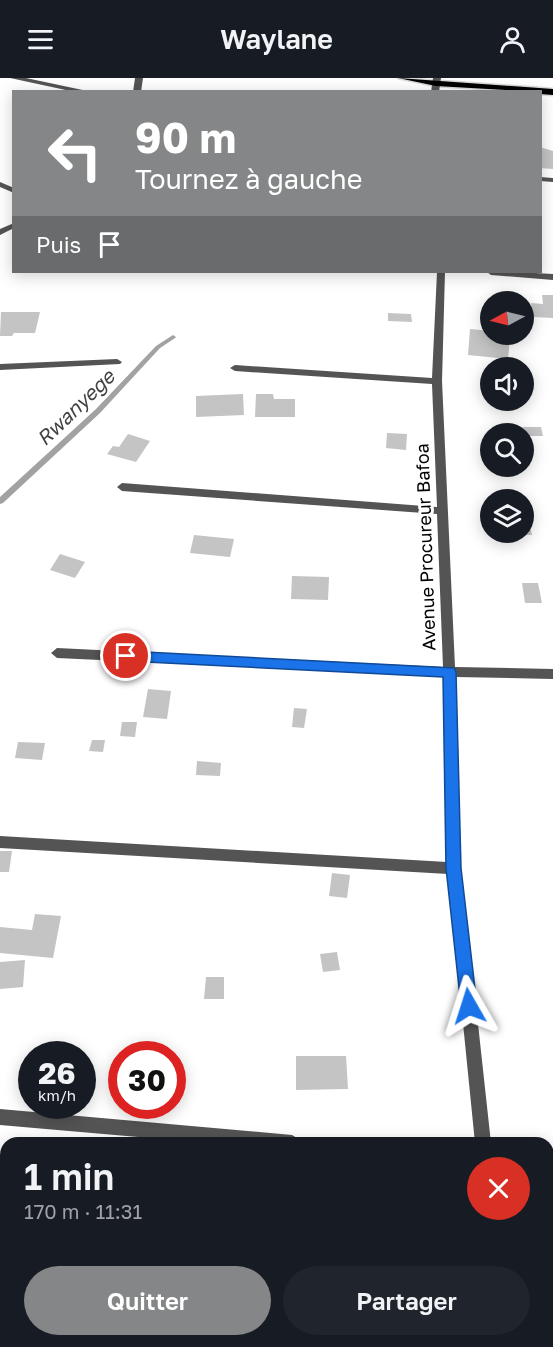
<!DOCTYPE html>
<html lang="fr">
<meta charset="utf-8">
<style>
:root{--surface:#171b24;--page:#20242c;--text:#f1f3f6;--muted:#9ea1a6;--accent:#858687}
body{margin:0;font-family:"Golos Text",sans-serif;background:var(--page);color:var(--text);height:100vh;display:flex;flex-direction:column;font-size:22px;white-space:nowrap}
*{box-sizing:border-box;margin:0}
p{font-size:20px;color:var(--muted)}
.icon{flex:none;width:33px;height:33px;fill:none;stroke:currentColor;stroke-width:2;stroke-linecap:round;stroke-linejoin:round}
.map{position:relative;flex:1;overflow:hidden}
.drawer{position:absolute;left:0px;top:1059px;width:554px;height:210px;display:flex;flex-direction:column;background:var(--surface);border-radius:18px 18px 0 0;box-shadow:0 3px 15px #0003}
.drawer>*{flex:none}
.banner{position:absolute;left:12px;top:12px;width:530px;height:183px;border-radius:0px;box-shadow:0 3px 15px #0003;background:#858687;color:#fff;overflow:hidden}
.needle{width:39px;rotate:263deg}
.buttons{position:absolute;left:480px;top:213px;display:grid;gap:12px}
.buttons a{display:grid;place-items:center;width:54px;height:54px;border-radius:50%;background:var(--surface);box-shadow:0 3px 15px #0003;font-size:30px}
.speed{position:absolute;left:18px;top:963px;display:flex;gap:12px;font-size:30px;font-weight:700;text-align:center}
.speed>*{display:grid;place-content:center;width:78px;height:78px;border-radius:50%;background:var(--surface);box-shadow:0 3px 15px #0003;line-height:1}
.speed small{font-size:15px;font-weight:400}
.speed .limit{border:9px solid #d22;background:#fff;color:#111}
.pin{position:absolute;display:grid;place-items:center;width:51px;height:51px;color:#fff;margin:-26px;border:3px solid #fff;border-radius:50%;box-shadow:0 2px 6px #0007}
.me{position:absolute;width:66px;margin:-33px;rotate:354deg;stroke-linejoin:round;filter:drop-shadow(0 0 4px #0008)}
.turn{display:flex;align-items:center;gap:21px;height:126px;padding:0 24px;font-size:27px}
.turn .icon{width:78px;height:78px;stroke-width:2.5}
.turn b{display:block;font-size:42px;line-height:51px}
.then{display:flex;align-items:center;height:57px;padding:0 24px;background:#0003;gap:12px;font-size:22px}
.round{display:grid;place-items:center;flex:none;width:63px;height:63px;border-radius:32px;background:var(--page)}
.overview{display:flex;align-items:center;justify-content:space-between;height:102px;padding:0 24px}
h1{font-size:36px;font-weight:600;line-height:45px}
.button{display:flex;gap:12px;margin-top:auto;padding:12px 24px}
.button a{flex:1;height:69px;border-radius:36px;background:var(--accent);color:#fff;font-size:24px;font-weight:600;line-height:69px;text-align:center}
.button a+a{background:var(--page);color:var(--text)}
header{display:flex;justify-content:space-between;align-items:center;height:78px;padding:0 24px;background:var(--surface);font-size:27px;font-weight:600}
.map>svg:first-child{display:block}
</style>
<header><svg class="icon" aria-label="menu" viewBox="0 0 24 24"><path d="M4 6h16M4 12h16M4 18h16"/></svg>Waylane<svg class="icon" aria-label="person" viewBox="0 0 24 24"><circle cx="12" cy="8" r="4"/><path d="M4 21q1-7 8-7t8 7"/></svg></header>
<div class="map">
<svg width="553" height="1269" viewBox="0 0 553 1269">
<rect width="100%" height="100%" fill="#fff"/>
<g fill="none" stroke-linecap="round" stroke-linejoin="round">
<polygon fill="#a2a2a2" fill-rule="evenodd" points="173,257 176,259 175,260 160,270 100,335 3,425 0,426 0,419 96,331 156,268"/>
</g>
<g fill="#c4c4c4">
<polygon points="540,69 553,73 553,91 540,90"/>
<polygon points="542,217 553,217 553,240 533,239 531,225 543,226"/>
<polygon points="1,234 40,234 35,255 14,255 12,258 0,258"/>
<polygon points="388,235 411,236 412,244 388,243"/>
<polygon points="470,251 490,253 490,256 510,259 508,281 468,277"/>
<polygon points="243,316 244,337 196,339 196,318"/>
<polygon points="256,316 273,316 274,321 295,321 295,339 255,339"/>
<polygon points="522,349 541,349 543,358 524,358"/>
<polygon points="387,355 407,356 406,372 386,370"/>
<polygon points="128,356 150,363 136,384 107,376 113,368 119,369"/>
<polygon points="524,439 528,439 532,457 515,457 515,454 524,454"/>
<polygon points="194,457 234,461 230,479 190,475"/>
<polygon points="60,476 85,484 75,500 50,492"/>
<polygon points="292,498 329,499 328,522 291,521"/>
<polygon points="522,505 538,505 542,525 525,525"/>
<polygon points="148,611 171,613 167,641 143,639"/>
<polygon points="294,630 307,631 304,650 292,649"/>
<polygon points="122,644 137,644 135,659 120,658"/>
<polygon points="92,662 105,662 103,674 89,673"/>
<polygon points="18,664 45,665 42,682 15,680"/>
<polygon points="197,683 221,685 220,698 196,697"/>
<polygon points="0,773 12,773 9,794 0,794"/>
<polygon points="332,795 350,797 347,820 329,818"/>
<polygon points="35,836 61,838 53,880 0,875 0,849 32,852"/>
<polygon points="337,874 340,892 323,894 320,876"/>
<polygon points="25,882 23,909 0,911 0,884"/>
<polygon points="206,899 224,899 224,921 204,921"/>
<polygon points="296,978 346,978 348,1011 296,1012"/>
<polygon points="0,1194 6,1194 1,1227 0,1227"/>
</g>
<g fill="none" stroke-linecap="round" stroke-linejoin="round">
<defs>
<polygon id="primary" points="398,0 553,11 553,17 540,16 540,14 436,8"/>
</defs>
<use href="#primary" stroke="#dbdbdb" stroke-width="3"/>
<g fill="#545454" fill-rule="evenodd">
<polygon points="10,0 26,0 92,14 75,14"/>
<polygon points="433,0 441,0 439,14 431,14"/>
<polygon points="540,99 553,100 553,104 540,103"/>
<polygon points="0,104 14,110 14,115 0,109"/>
<polygon points="437,194 445,194 442,303 455,589 553,591 553,601 455,599 461,790 491,1065 475,1065 448,796 0,770 0,758 447,784 443,598 57,580 51,575 57,570 443,589 437,436 122,413 117,409 122,405 437,429 432,306 235,293 230,290 235,287 432,300"/>
<polygon points="487,194 517,194 553,196 553,202 491,197"/>
<polygon points="117,281 122,284 120,286 0,292 0,286"/>
<polygon points="0,1031 292,1057 297,1060 300,1065 207,1065 0,1047"/>
<rect x="488" y="1263" width="16" height="6"/>
</g>
<g fill="#545454" fill-rule="evenodd">
<polygon points="135,0 143,0 141,14 133,14"/>
<polygon points="14,145 14,150 0,157 0,151"/>
</g>
<use href="#primary" fill="#000" fill-rule="evenodd"/>
</g>
<polygon fill="#1a73e8" stroke="#114b97" stroke-width="1.5" points="126,573 454,590 456,594 461,790 477,928 474,933 469,936 463,933 461,928 446,790 443,599 126,583 120,578"/>
<g text-anchor="middle" dominant-baseline="central" stroke-width="6" stroke-linejoin="round" paint-order="stroke">
<g font-size="18" fill="#000" stroke="#fff">
<text transform="translate(425 469) rotate(-92)">Avenue Procureur Bafoa</text>
</g>
<g font-size="20" font-style="italic" fill="#434343" stroke="#fff">
<text transform="translate(75 329) rotate(-44)">Rwanyege</text>
</g>
</g>
</svg>
<div class="buttons">
<a><svg class="needle" viewBox="-14 -14 28 28"><path d="M0-13l5 13h-10z" fill="#e53935"/><path d="M0 13l5-13h-10z" fill="#9ea1a6"/></svg></a>
<a><svg class="icon" aria-label="sound" viewBox="0 0 24 24"><path d="M4 9h4l5-4v14l-5-4H4zM17 9q2 3 0 6"/></svg></a>
<a><svg class="icon" aria-label="search" viewBox="0 0 24 24"><circle cx="10" cy="10" r="6"/><path d="M15 15l6 6"/></svg></a>
<a><svg class="icon" aria-label="layers" viewBox="0 0 24 24"><path d="M12 4l9 5-9 5-9-5zM3 14l9 5 9-5"/></svg></a>
</div>
<div class="speed"><div>26<small>km/h</small></div><div class="limit">30</div></div>
<div class="pin" style="left:126px;top:578px;background:#d93025"><svg class="icon" aria-label="arrive" viewBox="0 0 24 24"><path d="M6 21V4h12l-3 4 3 4H6"/></svg></div>
<svg class="me" style="left:469px;top:928px" viewBox="-20 -20 40 40"><path d="M0-17L14 15 0 8-14 15z" fill="#1a73e8" stroke="#fff" stroke-width="4"/></svg>
<div class="banner">
<div class="turn"><svg class="icon" aria-label="left" viewBox="0 0 24 24"><path d="M17 20v-9H6M10 6l-5 5 5 5"/></svg><div><b>90 m</b>Tournez à gauche</div></div>
<div class="then">Puis<svg class="icon" aria-label="arrive" viewBox="0 0 24 24"><path d="M6 21V4h12l-3 4 3 4H6"/></svg></div>
</div>
<section class="drawer">
<div class="overview"><div><h1>1 min</h1><p>170 m · 11:31</p></div><a class="round" style="background:#d93025;color:#fff"><svg class="icon" aria-label="close" viewBox="0 0 24 24"><path d="M6 6l12 12M18 6L6 18"/></svg></a></div>
<div class="button"><a>Quitter</a><a>Partager</a></div>
</section>
</div>
